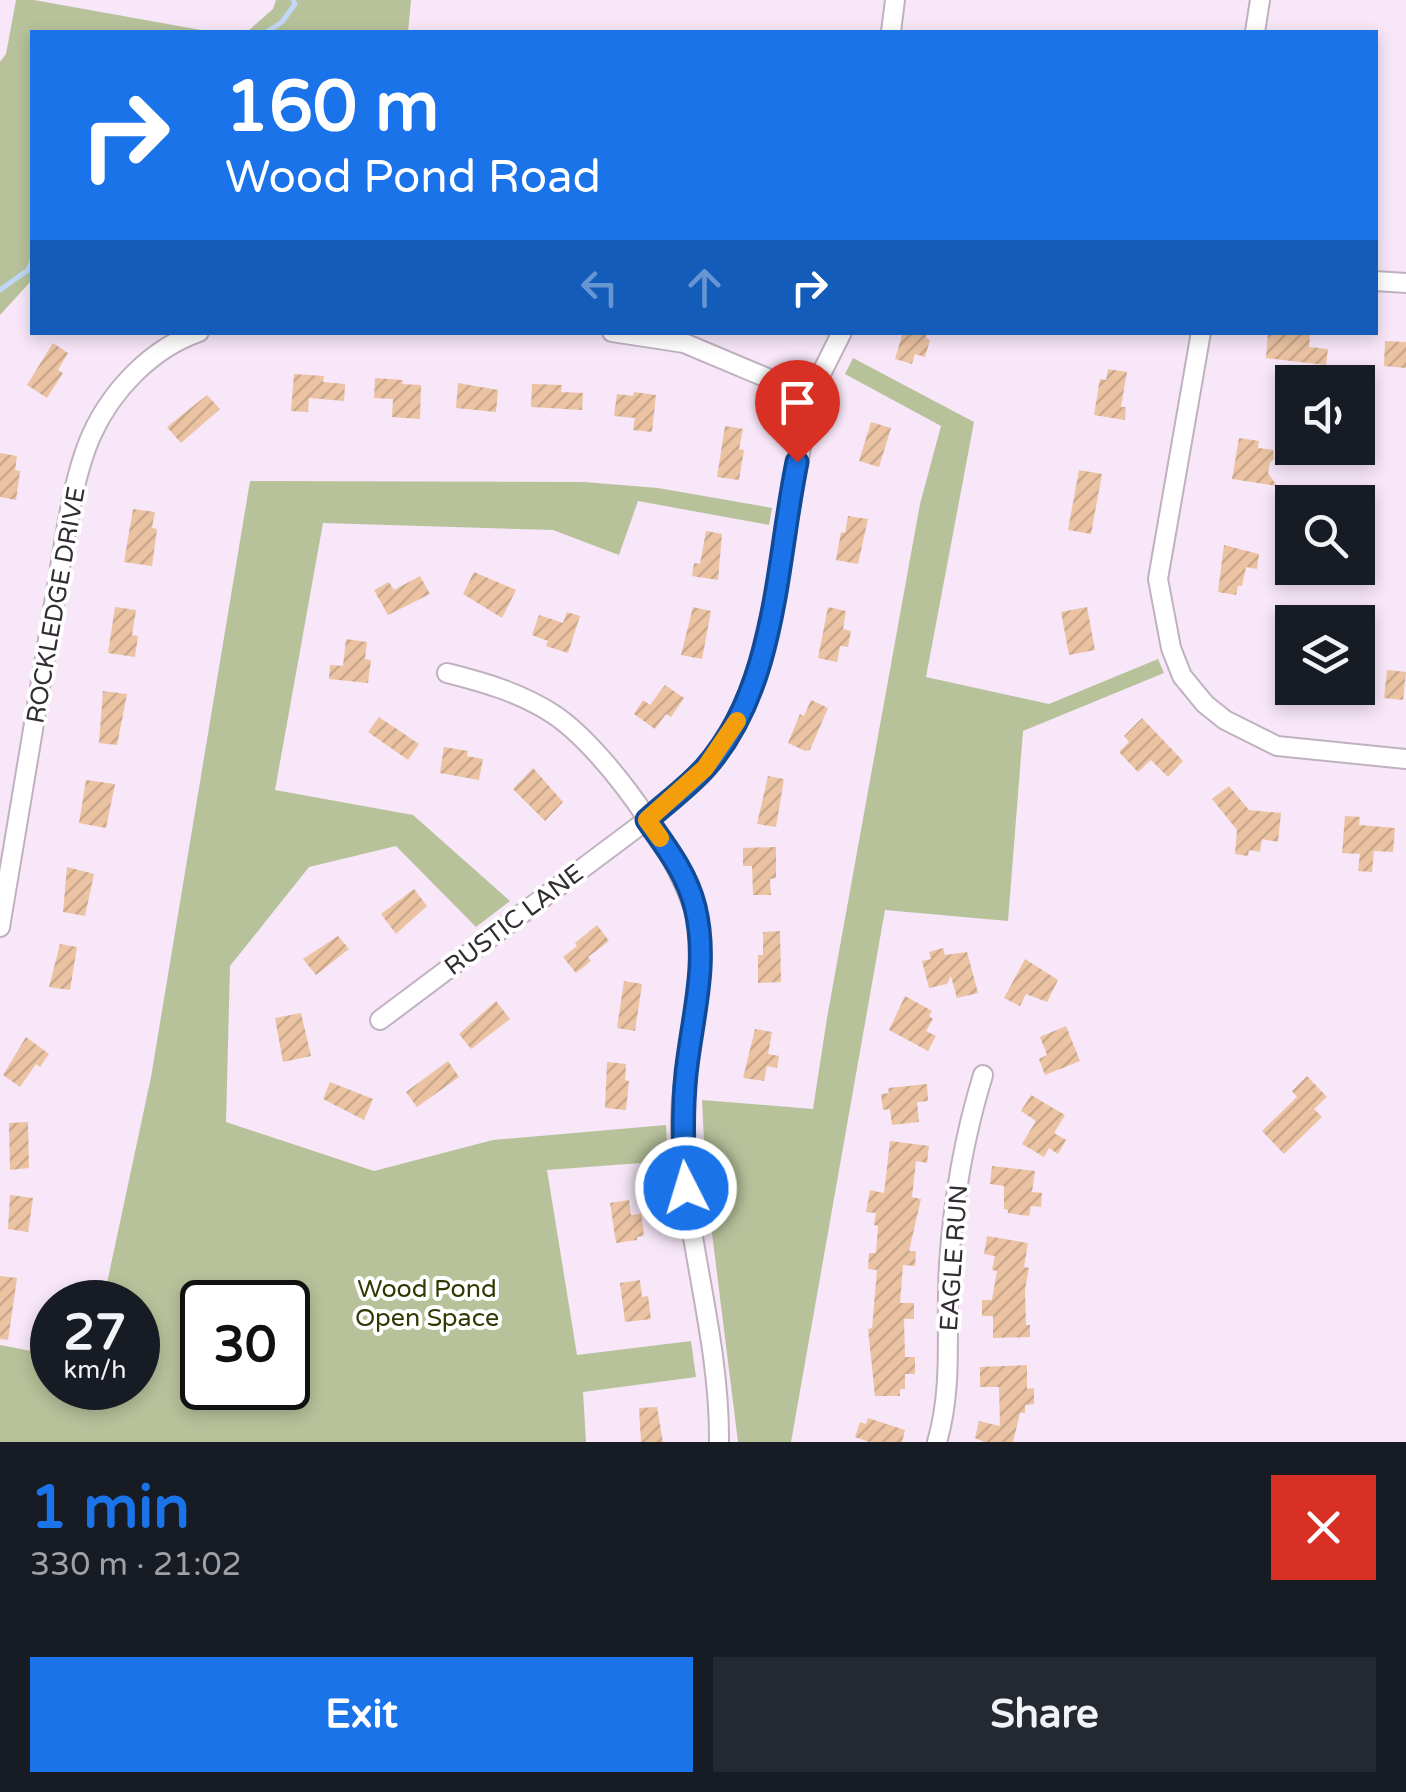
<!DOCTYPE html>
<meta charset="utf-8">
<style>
:root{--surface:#171b24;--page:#242831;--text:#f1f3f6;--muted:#9ea1a6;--accent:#1a73e8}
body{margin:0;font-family:"Varela Round",sans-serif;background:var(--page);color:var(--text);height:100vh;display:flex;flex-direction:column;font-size:38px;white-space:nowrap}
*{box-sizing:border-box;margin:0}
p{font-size:32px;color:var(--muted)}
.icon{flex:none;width:55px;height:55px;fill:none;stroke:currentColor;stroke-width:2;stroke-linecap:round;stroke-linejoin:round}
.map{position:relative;height:1442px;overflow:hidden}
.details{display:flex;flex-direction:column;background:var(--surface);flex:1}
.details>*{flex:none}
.hud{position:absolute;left:30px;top:30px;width:1348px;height:305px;border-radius:0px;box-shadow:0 5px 15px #0003;background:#1a73e8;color:#fff;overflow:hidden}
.tools{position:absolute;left:1275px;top:365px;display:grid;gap:20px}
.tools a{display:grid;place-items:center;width:100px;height:100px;border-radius:0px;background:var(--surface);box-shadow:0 5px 15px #0003;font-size:50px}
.speed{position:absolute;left:30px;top:1280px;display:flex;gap:20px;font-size:50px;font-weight:700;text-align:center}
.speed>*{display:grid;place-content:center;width:130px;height:130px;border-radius:50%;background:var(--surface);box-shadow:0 5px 15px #0003;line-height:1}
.speed small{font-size:25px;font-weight:400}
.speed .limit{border:5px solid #111;border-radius:15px;background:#fff;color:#111}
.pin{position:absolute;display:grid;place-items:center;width:85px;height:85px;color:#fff;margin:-102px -42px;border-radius:50% 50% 50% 0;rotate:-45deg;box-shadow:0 0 10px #0007}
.pin .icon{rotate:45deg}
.me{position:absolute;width:110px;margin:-55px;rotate:355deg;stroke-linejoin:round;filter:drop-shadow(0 0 8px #0008)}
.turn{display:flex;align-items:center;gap:35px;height:210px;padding:0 30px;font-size:45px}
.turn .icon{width:130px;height:130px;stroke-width:2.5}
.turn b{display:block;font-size:70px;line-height:85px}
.lanes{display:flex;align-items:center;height:95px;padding:0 30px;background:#0003;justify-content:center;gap:50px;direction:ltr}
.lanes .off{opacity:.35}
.round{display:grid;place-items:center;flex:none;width:105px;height:105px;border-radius:0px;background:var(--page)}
.overview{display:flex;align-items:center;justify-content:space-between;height:170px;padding:0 30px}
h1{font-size:60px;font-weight:700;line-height:75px;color:var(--accent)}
.button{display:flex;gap:20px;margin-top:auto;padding:20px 30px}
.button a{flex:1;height:115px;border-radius:0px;background:var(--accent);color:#fff;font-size:40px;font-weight:700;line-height:115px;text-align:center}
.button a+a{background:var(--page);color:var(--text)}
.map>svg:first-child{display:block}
</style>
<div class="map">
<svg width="1406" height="1442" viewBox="0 0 1406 1442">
<defs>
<pattern id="building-hatch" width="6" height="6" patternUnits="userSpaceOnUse" patternTransform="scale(2.5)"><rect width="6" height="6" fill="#ebc3a2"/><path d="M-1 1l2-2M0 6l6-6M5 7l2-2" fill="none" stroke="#caa88c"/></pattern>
</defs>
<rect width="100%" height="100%" fill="#f7e7f8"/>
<g fill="#b7c29b" fill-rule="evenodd">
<polygon points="16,0 34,0 212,32 32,32 32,280 0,315 0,62 6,54"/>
<polygon points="276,0 411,0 408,32 247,32 273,9"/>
<polygon points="853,358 974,422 926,677 1049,704 1158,659 1164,673 1023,731 1008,921 885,910 791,1442 738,1442 706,1185 702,1100 813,1109 827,1018 920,504 941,426 845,374"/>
<path d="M 250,481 L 584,482 L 658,488 L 772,508 L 769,525 L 638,501 L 619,555 L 553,530 L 323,523 L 275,790 L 413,815 L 510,901 L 476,927 L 396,846 L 309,867 L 230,966 L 226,1122 L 374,1171 L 493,1140 L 666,1125 L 668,1161 L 547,1170 L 577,1355 L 691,1341 L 696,1377 L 583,1392 L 586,1442 L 0,1442 L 0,1345 L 52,1355 L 52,1388 L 138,1388 L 138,1302 L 103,1302 L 151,1077 ZM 202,1302 L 288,1302 L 288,1388 L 202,1388 Z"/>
</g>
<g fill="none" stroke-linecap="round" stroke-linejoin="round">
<g stroke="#c2d7f8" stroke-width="5">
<polyline points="267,32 282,22 295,4 293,0"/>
<polyline points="0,290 28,270 32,261"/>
</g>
</g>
<g fill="url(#building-hatch)">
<polygon points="903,332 927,332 926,338 930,340 925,357 915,354 912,364 895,359"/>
<polygon points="1268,332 1310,334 1309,347 1328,349 1326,365 1266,358"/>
<polygon points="1385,341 1406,342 1406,368 1384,366"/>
<polygon points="53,343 68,353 58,370 63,373 47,398 27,385"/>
<polygon points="1108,369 1127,372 1121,407 1126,407 1125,420 1094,415 1100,379 1106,380"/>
<polygon points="294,374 324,376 323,382 345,384 344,401 309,398 308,412 291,411"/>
<polygon points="375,378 403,380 402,384 421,385 420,419 392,417 393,399 374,398"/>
<polygon points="458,383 498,390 496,412 456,408"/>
<polygon points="532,384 562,385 561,392 583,393 582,410 531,407"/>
<polygon points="634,392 656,395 652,432 633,430 635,418 614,416 617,394 633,396"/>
<polygon points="207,395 220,409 181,443 167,427"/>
<polygon points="871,422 891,428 879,467 859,461"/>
<polygon points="725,426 743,429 739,449 744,450 739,480 717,477"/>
<polygon points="1239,438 1259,441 1258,448 1273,450 1274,459 1270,463 1268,473 1277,486 1232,479"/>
<polygon points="0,453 17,456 15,470 20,471 16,500 0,497"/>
<polygon points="1079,470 1102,474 1091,534 1068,530"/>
<polygon points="133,509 155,512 152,528 157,529 152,566 124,562"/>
<polygon points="848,516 868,519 858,564 836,560 841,532 845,533"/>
<polygon points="706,531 722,534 718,580 692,576 694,563 700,564"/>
<polygon points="1224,545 1259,554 1257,569 1246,567 1242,586 1238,586 1236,595 1218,592"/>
<polygon points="474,572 516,590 502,618 463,594"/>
<polygon points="420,576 430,594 388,615 374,590 389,582 394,590"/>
<polygon points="115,607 136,610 132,635 138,636 135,657 108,653"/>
<polygon points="693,607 711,611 702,659 681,655"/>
<polygon points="828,607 846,611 843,629 851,631 848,647 840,646 837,662 818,658"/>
<polygon points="1087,607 1095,650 1069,655 1061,612"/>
<polygon points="567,612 580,616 568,653 546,646 548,641 532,635 539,615 563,623"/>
<polygon points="346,639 367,642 365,659 371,660 368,683 329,679 330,665 343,666"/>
<polygon points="1387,670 1406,672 1403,700 1384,698"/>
<polygon points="665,685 684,698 671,717 666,714 655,729 634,714 643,700 650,705"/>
<polygon points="103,691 127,694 117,745 99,743"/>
<polygon points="811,700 828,708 810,750 805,751 788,743 800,714 804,716"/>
<polygon points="379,717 419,744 408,760 368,732"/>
<polygon points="1142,718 1183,761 1168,777 1151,760 1138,772 1119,752 1129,742 1124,736"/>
<polygon points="444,747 468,751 467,756 483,759 479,780 440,773"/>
<polygon points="533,768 563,802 545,821 513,789"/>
<polygon points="768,776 784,779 776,827 757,824"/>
<polygon points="86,780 115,784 106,828 79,823"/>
<polygon points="1229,786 1249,810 1281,813 1278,842 1262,839 1260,852 1249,850 1248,856 1235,854 1237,830 1212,799"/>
<polygon points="1345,816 1360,817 1359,825 1395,828 1393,852 1374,851 1372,872 1358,871 1360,854 1342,853"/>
<polygon points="776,847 776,878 770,879 771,895 753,895 752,866 743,866 743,848"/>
<polygon points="67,867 94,874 85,916 63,912"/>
<polygon points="414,889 427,906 396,934 381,914"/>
<polygon points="597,925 609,941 588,957 591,961 576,973 563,957 577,946 575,943"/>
<polygon points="780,931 781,982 758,983 758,955 763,955 763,932"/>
<polygon points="338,936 349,949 316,975 303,959"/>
<polygon points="60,944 77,947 70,990 49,987"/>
<polygon points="943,948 945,955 967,952 978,993 957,998 951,976 947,984 929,988 922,961 931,959 929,952"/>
<polygon points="1025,959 1058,980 1047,1002 1026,994 1020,1006 1004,998"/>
<polygon points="624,981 642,984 635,1031 617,1028"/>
<polygon points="905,996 932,1011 929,1016 933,1019 926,1031 936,1036 928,1051 889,1030"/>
<polygon points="496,1001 510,1019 471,1049 459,1034"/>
<polygon points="301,1013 311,1056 283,1062 275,1018"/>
<polygon points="1066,1026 1080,1061 1045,1075 1039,1059 1047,1055 1040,1037"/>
<polygon points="755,1029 772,1032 768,1054 779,1056 777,1068 767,1066 764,1081 743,1078"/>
<polygon points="26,1037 49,1054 40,1067 36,1064 20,1087 3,1075"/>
<polygon points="448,1061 459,1077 417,1107 406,1092"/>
<polygon points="607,1062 626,1064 625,1080 629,1081 626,1110 605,1108"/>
<polygon points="1307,1076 1327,1097 1314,1109 1322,1117 1284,1154 1262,1131 1297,1097 1292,1091"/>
<polygon points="330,1082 373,1099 364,1120 323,1099"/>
<polygon points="927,1084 928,1101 917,1102 919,1122 892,1125 890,1109 883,1110 881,1094 889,1093 888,1088"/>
<polygon points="1031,1095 1065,1115 1054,1133 1066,1140 1058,1154 1049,1148 1044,1157 1022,1144 1036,1121 1021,1111"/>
<polygon points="28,1122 29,1168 10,1170 9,1123"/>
<polygon points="890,1141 929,1146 927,1163 916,1161 912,1197 921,1199 909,1251 916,1251 915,1266 903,1265 900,1303 914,1303 914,1319 904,1319 905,1357 915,1357 915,1374 905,1374 905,1389 900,1389 900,1396 875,1396 868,1329 872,1328 877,1270 868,1269 869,1253 876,1253 878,1226 874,1225 876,1213 866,1212 870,1190 884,1193"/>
<polygon points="992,1166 1035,1171 1032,1192 1042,1193 1041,1207 1031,1206 1029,1216 1008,1213 1008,1210 1004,1209 1004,1186 990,1184"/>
<polygon points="10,1195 33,1198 28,1232 8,1229"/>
<polygon points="629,1200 631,1215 641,1214 644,1236 637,1237 637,1240 616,1243 610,1203"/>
<polygon points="987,1236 1028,1243 1024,1267 1029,1268 1025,1289 1026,1325 1030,1325 1030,1337 993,1338 993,1316 982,1316 982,1300 992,1300 997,1271 992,1270 995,1256 984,1254"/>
<polygon points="0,1276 17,1278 8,1340 0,1339"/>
<polygon points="640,1280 642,1297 648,1296 651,1319 625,1322 620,1283"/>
<polygon points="1027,1365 1027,1389 1034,1388 1034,1404 1025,1405 1025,1413 1020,1413 1013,1442 984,1442 975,1438 979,1421 1000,1426 999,1387 980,1387 980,1367"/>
<polygon points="657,1407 663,1442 641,1442 639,1408"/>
<polygon points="868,1418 905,1430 902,1442 869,1442 855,1437 860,1422 866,1424"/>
</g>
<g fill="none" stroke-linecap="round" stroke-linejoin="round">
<defs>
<g id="minor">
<polyline points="891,32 895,0"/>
<polyline points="1255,32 1260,0"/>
<polyline points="1375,281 1406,283"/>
<polyline points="612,332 684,343 810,396"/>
<polyline points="1201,332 1158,579 1171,648 1182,676 1205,704 1225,720 1277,746 1406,759"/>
<path d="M 447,673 C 483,682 521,693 553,714 C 607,749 700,879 701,945 C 702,1008 679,1070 681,1133 C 685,1237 720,1338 719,1442"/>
<path d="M 0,927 C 18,819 36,712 54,604 C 63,554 71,480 92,434 C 112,390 152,348 199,332"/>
<polyline points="380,1020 647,820 705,768 740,716 758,666 774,599 810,396 842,332"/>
<path d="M 937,1442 C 954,1384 945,1325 949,1265 C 953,1201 964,1137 983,1075"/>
</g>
</defs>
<use href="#minor" stroke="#c0b1c1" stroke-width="22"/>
<use href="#minor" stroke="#fff" stroke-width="18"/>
</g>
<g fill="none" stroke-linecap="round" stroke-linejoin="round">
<defs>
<path id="route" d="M 686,1188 C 683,1149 682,1113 686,1074 C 692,1017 709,964 695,907 C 687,874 666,847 647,820 C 666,803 688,787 705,768 C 777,687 776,563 797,462"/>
</defs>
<use href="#route" stroke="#114b97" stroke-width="25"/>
<use href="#route" stroke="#1a73e8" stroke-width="18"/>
<polyline stroke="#f59e0b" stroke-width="18" points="660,838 647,820 705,768 737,721"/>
</g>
<g text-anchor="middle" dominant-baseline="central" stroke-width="8" stroke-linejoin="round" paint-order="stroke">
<g font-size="25" fill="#322c33" stroke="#fff">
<text transform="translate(56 605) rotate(-80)">ROCKLEDGE DRIVE</text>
<text transform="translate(514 920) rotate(-37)">RUSTIC LANE</text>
<text transform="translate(954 1258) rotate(-86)">EAGLE RUN</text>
</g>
<g font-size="25" fill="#2f3903" stroke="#fff">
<text x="427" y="1289">Wood Pond<tspan x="427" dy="29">Open Space</tspan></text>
</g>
</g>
</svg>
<div class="tools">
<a><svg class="icon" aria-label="sound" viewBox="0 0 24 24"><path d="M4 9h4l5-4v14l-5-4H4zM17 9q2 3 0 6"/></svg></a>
<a><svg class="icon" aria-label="search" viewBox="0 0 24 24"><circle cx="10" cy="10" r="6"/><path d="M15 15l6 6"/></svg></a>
<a><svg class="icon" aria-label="layers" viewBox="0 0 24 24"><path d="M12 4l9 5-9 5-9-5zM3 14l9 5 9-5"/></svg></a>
</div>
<div class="speed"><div>27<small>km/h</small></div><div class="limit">30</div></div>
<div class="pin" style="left:797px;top:462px;background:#d93025"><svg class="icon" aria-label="arrive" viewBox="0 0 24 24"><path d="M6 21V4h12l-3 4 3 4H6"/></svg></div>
<svg class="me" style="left:686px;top:1188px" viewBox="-20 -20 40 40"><circle r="17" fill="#1a73e8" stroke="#fff" stroke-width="3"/><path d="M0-11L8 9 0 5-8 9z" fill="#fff"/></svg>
<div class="hud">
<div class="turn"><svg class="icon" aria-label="right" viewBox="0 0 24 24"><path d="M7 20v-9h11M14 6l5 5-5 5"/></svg><div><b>160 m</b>Wood Pond Road</div></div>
<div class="lanes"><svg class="icon off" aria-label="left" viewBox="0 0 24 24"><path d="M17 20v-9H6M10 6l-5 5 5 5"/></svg><svg class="icon off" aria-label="ahead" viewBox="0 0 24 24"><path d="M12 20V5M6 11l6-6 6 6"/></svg><svg class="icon" aria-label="right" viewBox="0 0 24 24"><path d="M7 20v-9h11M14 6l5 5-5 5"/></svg></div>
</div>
</div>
<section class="details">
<div class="overview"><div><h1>1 min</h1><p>330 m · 21:02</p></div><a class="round" style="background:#d93025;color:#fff"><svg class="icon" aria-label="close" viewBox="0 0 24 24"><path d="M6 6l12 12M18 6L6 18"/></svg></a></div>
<div class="button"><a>Exit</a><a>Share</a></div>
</section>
